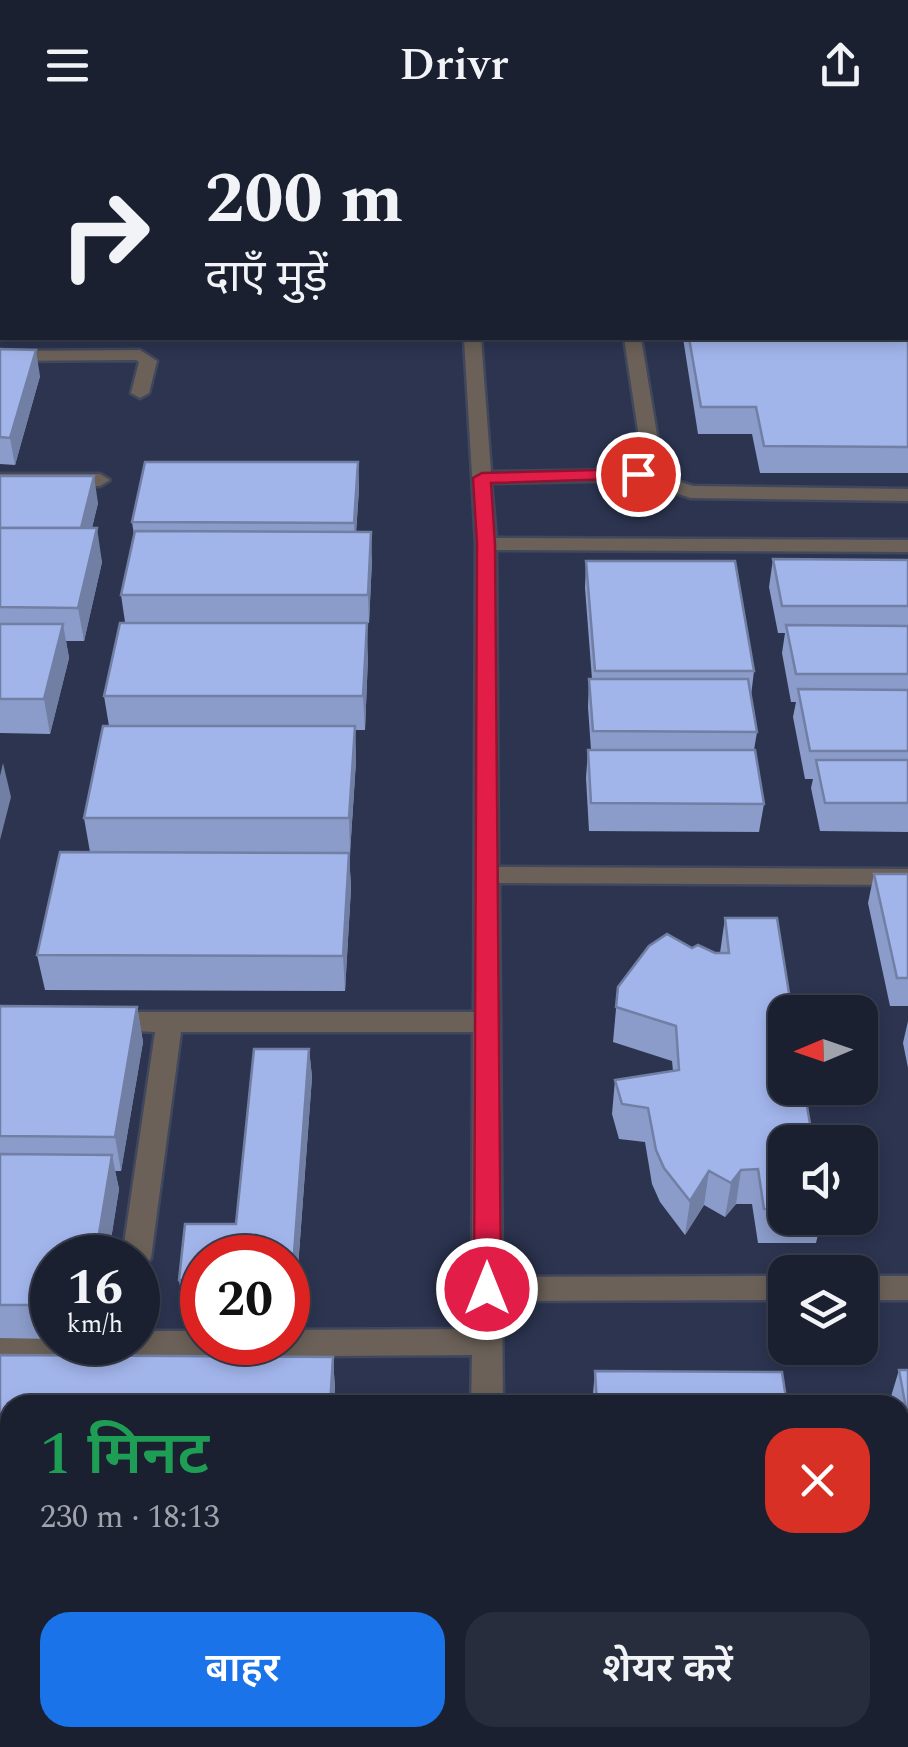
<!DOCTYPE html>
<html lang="hi">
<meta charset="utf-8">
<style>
:root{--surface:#1b2031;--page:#282d3d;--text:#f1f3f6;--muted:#a0a3ab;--line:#393e4d;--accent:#1a73e8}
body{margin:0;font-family:Spectral,"Noto Sans Devanagari",serif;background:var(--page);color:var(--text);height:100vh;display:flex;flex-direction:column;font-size:38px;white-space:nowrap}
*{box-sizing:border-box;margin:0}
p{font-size:32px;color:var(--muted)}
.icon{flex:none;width:55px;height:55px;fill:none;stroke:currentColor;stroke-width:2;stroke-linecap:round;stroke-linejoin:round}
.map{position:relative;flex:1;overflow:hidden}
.side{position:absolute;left:0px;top:1265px;width:910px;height:352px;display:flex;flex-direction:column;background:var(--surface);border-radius:30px 30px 0 0;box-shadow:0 5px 15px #0003,0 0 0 2px var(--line)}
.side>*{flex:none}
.hud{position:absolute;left:0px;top:0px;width:910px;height:210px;box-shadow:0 5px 15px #0003,0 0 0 2px var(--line);background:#1b2031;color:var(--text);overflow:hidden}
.needle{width:65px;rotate:268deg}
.controls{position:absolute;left:768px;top:865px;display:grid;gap:20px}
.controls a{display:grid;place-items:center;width:110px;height:110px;border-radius:20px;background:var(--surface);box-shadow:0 5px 15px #0003,0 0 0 2px var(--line);font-size:50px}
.speed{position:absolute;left:30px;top:1105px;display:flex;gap:20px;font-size:50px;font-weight:700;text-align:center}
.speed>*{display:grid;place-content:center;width:130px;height:130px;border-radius:50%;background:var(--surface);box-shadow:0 5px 15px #0003,0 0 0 2px var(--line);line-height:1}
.speed small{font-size:25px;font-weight:400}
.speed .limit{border:15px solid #d22;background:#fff;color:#111}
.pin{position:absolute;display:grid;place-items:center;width:85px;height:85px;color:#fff;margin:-42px;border:5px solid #fff;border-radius:50%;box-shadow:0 2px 10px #0007}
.me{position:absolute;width:110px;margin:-55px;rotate:0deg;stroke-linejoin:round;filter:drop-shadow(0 0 8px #0008)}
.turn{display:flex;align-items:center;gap:35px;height:210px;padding:0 40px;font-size:45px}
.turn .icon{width:130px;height:130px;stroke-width:2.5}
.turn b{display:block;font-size:70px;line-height:85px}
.round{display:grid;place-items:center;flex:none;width:105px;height:105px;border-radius:30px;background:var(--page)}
.headline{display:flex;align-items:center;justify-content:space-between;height:170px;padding:0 40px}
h1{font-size:60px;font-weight:600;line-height:75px;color:#1e9e55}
.cta{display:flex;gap:20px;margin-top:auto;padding:20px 40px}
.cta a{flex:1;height:115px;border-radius:30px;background:var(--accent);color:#fff;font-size:40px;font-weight:600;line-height:115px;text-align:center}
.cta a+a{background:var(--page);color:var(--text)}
header{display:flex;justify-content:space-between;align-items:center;height:130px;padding:0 40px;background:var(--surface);font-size:45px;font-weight:600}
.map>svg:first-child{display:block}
</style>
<header><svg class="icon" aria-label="menu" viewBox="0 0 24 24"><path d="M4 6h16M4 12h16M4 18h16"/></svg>Drivr<svg class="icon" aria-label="share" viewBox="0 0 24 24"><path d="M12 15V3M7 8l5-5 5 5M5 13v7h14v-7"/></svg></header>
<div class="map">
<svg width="908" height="1617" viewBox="0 0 908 1617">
<rect width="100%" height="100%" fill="#242b41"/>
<path fill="#2c3450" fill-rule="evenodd" d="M 0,0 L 908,0 L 908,1617 L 0,1617 ZM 2,2 L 908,2 L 908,208 L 2,208 ZM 785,882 L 860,882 L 860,958 L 785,958 ZM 785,1012 L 860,1012 L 860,1088 L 785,1088 ZM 52,1128 L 138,1128 L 138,1212 L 52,1212 ZM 202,1128 L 288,1128 L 288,1212 L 202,1212 ZM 785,1142 L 860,1142 L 860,1218 L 785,1218 ZM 10,1275 L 900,1275 L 900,1608 L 10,1608 Z"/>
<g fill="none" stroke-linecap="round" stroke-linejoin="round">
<defs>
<g id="service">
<rect x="211" y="0" width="14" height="2"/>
<rect x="457" y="0" width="14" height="2"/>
<polygon points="2,46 2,60 0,61 0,47"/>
<polygon points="464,208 481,208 491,342 644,340 624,208 641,208 664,347 693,356 908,359 908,371 691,368 636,350 491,353 496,408 908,410 908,422 496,420 498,737 908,739 908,755 499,753 502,1147 785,1146 785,1170 502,1171 503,1275 471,1275 472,1225 0,1228 0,1202 52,1202 52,1212 138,1212 138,1201 202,1201 202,1212 288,1212 288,1200 472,1199 473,902 181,902 151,1128 146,1136 138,1139 138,1128 122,1128 155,902 98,899 94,892 98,885 107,882 474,882 476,414"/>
<polygon points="140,220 157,231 149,263 140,268 131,263 139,232 136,230 0,231 0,221"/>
<polygon points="0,344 100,344 110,350 100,356 0,356"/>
<rect x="860" y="1146" width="48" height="24"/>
<polygon points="470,1608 505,1608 506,1617 470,1617"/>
</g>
</defs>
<use href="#service" stroke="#41485d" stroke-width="5"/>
<use href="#service" fill="#6b6158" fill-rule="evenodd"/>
</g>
<g fill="#8b9cca">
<rect x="223" y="0" width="179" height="2"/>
<polygon points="908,1 908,343 760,343 752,304 698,304 683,208 908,208"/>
<rect x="0" y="69" width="2" height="67"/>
<polygon points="0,140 2,140 2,208 141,208 141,211 0,212"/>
<polygon points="0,219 40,246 15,335 0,334"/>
<polygon points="358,332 359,359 356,402 372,429 369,493 125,492 121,465 134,405 132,392"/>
<polygon points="0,346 98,373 92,398 102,432 84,511 66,511 69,528 50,604 0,603"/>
<polygon points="773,429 908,430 908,702 820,701 811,658 813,649 805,649 793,587 796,572 791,572 782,523 785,503 778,503 769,457"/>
<polygon points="586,431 754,541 751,566 757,602 754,620 764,674 759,702 589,701 586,648 588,620 591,620 588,577 589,549 592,549 585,458"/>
<polygon points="368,527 365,600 355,600 356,631 350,723 349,723 351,758 345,861 45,860 37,825 90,722 84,688 109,596 104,566"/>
<polygon points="874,744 908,744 908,876 890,876 868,773"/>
<polygon points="725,788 785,1012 785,1088 822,1088 816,1113 758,1113 752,1074 736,1074 725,1087 704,1075 685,1105 660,1072 652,1054 645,1012 619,1009 612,984 615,950 673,941 672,931 613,912 618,857 692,818 720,823"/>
<polygon points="0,876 137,877 143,912 121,1041 115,1041 119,1059 108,1128 52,1128 52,1209 0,1208"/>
<polygon points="908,891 908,938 903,913"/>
<polygon points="309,919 312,947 295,1178 288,1178 288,1128 202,1128 202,1178 183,1178 179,1150 236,1094"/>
<polygon points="0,1225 333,1227 335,1260 10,1275 10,1417 0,1417"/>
<polygon points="899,1240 908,1240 908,1379 900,1333 900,1275 890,1275 889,1273"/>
<polygon points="595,1241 787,1275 592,1275"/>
<polygon points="610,1608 831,1608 833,1617 611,1617"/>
</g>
<g fill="#717fa4">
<polygon points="36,220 40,246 15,335 10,308"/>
<polygon points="358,332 359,359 355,420 354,393"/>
<polygon points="94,346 98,373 84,429 80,402"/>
<polygon points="97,398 102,432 84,511 78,478"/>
<polygon points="371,402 372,429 369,493 368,465"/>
<polygon points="367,493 368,527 365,600 363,566"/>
<polygon points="63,494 69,528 50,604 44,569"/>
<polygon points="355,596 356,631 350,723 349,688"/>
<polygon points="3,633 11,667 0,710 0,646"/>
<polygon points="349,723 351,758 345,861 343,826"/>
<polygon points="137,877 143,912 121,1041 115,1007"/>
<polygon points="309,919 312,947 295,1178 292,1151"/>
<polygon points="112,1025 119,1059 108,1128 95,1128"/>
<polygon points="741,1040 736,1074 725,1087 731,1053"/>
<polygon points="709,1041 704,1075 685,1105 690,1071"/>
<polygon points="333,1227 335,1260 335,1275 330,1275"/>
<polygon points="231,1608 239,1608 238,1617 230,1617"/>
</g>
<g fill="#a2b5eb" stroke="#717fa4" stroke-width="2.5">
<polygon points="29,0 158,0 158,2 28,2"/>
<polygon points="655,0 908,1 908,317 764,316 756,277 701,277 689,208 908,208 908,2 655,2"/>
<rect x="0" y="69" width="2" height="42"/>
<rect x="0" y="140" width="2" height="46"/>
<polygon points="0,219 36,220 10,308 0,307"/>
<polygon points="145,332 358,332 354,393 132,392"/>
<polygon points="0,346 94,346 81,398 0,398"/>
<polygon points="0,398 97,398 78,478 0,477"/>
<polygon points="135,401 371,402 368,465 121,465"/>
<polygon points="773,429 908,430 908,476 782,476"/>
<polygon points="586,431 735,431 754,541 595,541"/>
<polygon points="120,493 367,493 363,566 104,566"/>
<polygon points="0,494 63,494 44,569 0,569"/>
<polygon points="786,495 908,496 908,544 796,544"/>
<polygon points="589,549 748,549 757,602 593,601"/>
<polygon points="798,559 908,560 908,621 810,621"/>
<polygon points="103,596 355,596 349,688 84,688"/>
<polygon points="588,620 755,620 764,674 591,673"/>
<polygon points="816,630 908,630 908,673 825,673"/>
<polygon points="60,722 349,723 343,826 37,825"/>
<polygon points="874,744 908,744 908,848 897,848"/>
<polygon points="725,788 777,788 792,882 785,882 785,958 804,958 813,1012 785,1012 785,1079 764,1079 758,1039 741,1040 731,1053 709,1041 690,1071 664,1038 656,1020 648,978 622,974 615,950 679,940 676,896 616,877 618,857 649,816 667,804 692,818 698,815 715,823 729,823"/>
<polygon points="0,876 137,877 115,1007 0,1006"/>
<polygon points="254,919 309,919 292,1151 288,1151 288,1128 202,1128 202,1151 179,1150 185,1094 236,1094"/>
<polygon points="0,1024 112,1025 95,1128 52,1128 52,1175 0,1175"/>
<polygon points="0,1225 333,1227 330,1275 10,1275 10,1385 0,1385"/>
<polygon points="899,1240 908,1240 908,1289"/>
<polygon points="595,1241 782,1242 787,1275 597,1275"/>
<polygon points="0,1432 10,1432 10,1608 231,1608 230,1617 0,1617"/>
<polygon points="616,1608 831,1608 833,1617 616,1617"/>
</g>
<polygon fill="#e11d48" stroke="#92132f" stroke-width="2.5" points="638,339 647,344 644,348 491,353 495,414 501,1159 497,1167 487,1170 478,1167 474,1159 477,414 473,348 482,343"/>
</svg>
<div class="controls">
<a><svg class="needle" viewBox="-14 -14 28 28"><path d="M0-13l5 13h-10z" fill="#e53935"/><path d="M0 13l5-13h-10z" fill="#a0a3ab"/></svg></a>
<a><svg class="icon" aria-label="sound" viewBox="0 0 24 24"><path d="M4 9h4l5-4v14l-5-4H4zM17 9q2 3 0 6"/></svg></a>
<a><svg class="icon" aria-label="layers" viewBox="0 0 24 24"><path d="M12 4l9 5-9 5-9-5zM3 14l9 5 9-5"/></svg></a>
</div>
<div class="speed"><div>16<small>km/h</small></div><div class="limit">20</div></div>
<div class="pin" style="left:638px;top:344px;background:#d93025"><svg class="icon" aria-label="arrive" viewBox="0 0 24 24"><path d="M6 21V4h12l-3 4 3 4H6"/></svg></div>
<svg class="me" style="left:487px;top:1159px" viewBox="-20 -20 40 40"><circle r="17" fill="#e11d48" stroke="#fff" stroke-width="3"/><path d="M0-11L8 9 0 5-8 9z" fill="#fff"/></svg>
<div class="hud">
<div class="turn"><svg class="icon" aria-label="right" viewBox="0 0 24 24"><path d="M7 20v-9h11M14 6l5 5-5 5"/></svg><div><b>200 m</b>दाएँ मुड़ें</div></div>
</div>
<section class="side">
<div class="headline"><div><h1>1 मिनट</h1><p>230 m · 18:13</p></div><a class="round" style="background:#d93025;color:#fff"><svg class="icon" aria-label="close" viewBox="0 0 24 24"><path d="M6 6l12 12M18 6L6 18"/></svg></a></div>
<div class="cta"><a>बाहर</a><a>शेयर करें</a></div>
</section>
</div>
